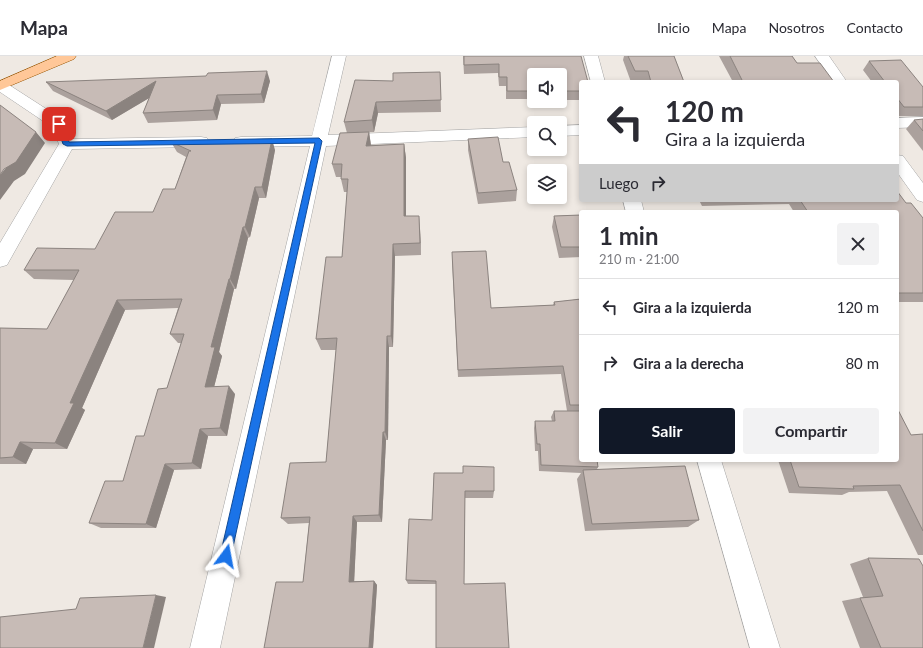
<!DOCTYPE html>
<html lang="es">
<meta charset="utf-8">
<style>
:root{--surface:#fff;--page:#f2f2f3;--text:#2b2b33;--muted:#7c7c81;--line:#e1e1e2;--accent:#111827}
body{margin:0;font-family:Lato,sans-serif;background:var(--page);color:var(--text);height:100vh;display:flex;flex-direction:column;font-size:15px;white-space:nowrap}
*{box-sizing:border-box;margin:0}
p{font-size:13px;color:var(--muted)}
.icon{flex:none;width:22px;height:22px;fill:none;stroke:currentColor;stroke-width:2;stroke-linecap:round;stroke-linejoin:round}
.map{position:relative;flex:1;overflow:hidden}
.sheet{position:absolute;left:579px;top:154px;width:320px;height:252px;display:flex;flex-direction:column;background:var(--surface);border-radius:4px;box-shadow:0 2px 6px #0003}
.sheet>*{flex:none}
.top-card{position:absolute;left:579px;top:24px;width:320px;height:122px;border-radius:4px;box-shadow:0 2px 6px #0003;background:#fff;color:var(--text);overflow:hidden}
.fabs{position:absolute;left:527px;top:12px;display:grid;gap:8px}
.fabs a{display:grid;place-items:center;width:40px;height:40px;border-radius:4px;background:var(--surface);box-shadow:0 2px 6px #0003;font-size:20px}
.pin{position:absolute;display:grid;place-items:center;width:34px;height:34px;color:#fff;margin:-17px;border-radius:8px;box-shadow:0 2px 6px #0006}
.me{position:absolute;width:44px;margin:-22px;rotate:13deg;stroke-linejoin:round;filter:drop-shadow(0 0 3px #0008)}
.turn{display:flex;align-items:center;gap:14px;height:84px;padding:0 20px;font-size:18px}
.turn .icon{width:52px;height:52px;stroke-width:2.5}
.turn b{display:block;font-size:28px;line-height:34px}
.then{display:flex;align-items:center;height:38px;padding:0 20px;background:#0003;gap:8px;font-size:15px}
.round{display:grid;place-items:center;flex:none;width:42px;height:42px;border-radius:4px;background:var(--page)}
.summary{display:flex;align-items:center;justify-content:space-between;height:68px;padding:0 20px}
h1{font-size:24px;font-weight:700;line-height:30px}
.cta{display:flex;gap:8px;margin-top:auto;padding:8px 20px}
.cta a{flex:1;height:46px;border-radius:4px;background:var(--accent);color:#fff;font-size:16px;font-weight:700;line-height:46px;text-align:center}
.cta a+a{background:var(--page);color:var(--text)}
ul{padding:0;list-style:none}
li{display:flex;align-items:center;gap:12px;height:56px;padding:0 20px;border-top:1px solid var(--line)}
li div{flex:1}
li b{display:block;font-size:15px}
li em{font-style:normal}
header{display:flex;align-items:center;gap:24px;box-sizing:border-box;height:56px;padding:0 20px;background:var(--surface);border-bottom:1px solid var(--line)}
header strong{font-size:19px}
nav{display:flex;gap:22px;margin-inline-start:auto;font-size:14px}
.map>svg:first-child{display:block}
</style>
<header>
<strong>Mapa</strong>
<nav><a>Inicio</a><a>Mapa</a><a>Nosotros</a><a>Contacto</a></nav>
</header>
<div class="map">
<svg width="923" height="592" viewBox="0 0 923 592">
<rect width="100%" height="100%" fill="#efe9e3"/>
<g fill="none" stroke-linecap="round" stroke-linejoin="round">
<defs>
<g id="minor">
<polygon points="332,0 346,0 328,79 534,71 534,81 326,90 220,592 190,592 310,90 241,91 235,90 233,86 235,82 241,81 312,80"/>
<polygon points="584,0 598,0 605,26 591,26"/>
<polygon points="815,0 829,0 847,26 833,26"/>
<polygon points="0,26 6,27 65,65 73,83 201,81 207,82 209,86 207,90 201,91 72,93 7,209 0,211 0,187 59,88 52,71 0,36"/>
<polygon points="923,61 923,71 897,72 897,62"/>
<polygon points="581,69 581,79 560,80 560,70"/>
<polygon points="897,99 903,100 923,127 923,146 917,144 897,116"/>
<polygon points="623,144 641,144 644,156 626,156"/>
<polygon points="697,404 721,404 780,592 750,592"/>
</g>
<polygon id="primary" points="57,0 76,0 74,3 0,34 0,25"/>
</defs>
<use href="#minor" stroke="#a4a4a4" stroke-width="1"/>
<use href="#primary" stroke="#975400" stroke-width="1"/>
<use href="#minor" fill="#fff" fill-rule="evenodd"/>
<use href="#primary" fill="#ffc798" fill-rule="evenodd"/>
</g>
<g fill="#aba19d">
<polygon points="463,0 581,0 581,44 560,44 560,19 534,19 534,43 506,43 506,30 499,30 498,17 464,18"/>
<polygon points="624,0 674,0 684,26 631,26 623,4"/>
<polygon points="719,0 792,0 797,7 834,26 733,26"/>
<polygon points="869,5 923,31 923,60 897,60 897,26 872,26 863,14"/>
<polygon points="440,16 441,56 378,57 374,76 347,77 344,66 393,25"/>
<polygon points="270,25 264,47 221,48 217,64 148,67 143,57 149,42 112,64 53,35 46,26"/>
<polygon points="923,63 923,95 906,73 914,64"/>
<polygon points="369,76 371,89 404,88 406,102 406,160 420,173 421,199 395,200 393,291 389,291 388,384 386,384 382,466 357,466 354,525 374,525 377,529 373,592 264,592 303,526 309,467 288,468 281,462 326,406 336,294 321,294 316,283 342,201 347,136 344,136 341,123 341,121 336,121 332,108"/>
<polygon points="468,83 503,106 517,134 516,145 478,148 468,94"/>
<polygon points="171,86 275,94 266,142 259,142 250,181 248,182 236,233 234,233 219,296 222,300 214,331 235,338 227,380 208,380 201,413 174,414 156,472 101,472 89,467 123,425 167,332 181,287 178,287 170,278 178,252 125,254 82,352 85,354 67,393 33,393 26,408 0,408 0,272 47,273 74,224 34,223 24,214 95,193 153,156 175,133 186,101 177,96"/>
<polygon points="699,144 897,144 906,147 923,162 923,246 897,246 897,156 794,156 789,148 702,150"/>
<polygon points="581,159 581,201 559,202 552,171 554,160"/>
<polygon points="452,205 491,252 553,249 554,246 581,243 581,404 598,411 597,413 699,464 688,471 585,475 577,423 581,417 539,415 538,395 535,395 534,372 535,365 552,365 551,361 554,355 567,355 561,318 458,321"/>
<polygon points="923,378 923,499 918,499 887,435 849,436 842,439 789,437 778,404 897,404 911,379"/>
<polygon points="434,417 494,435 493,442 465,442 464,528 408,528 406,524 432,464"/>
<polygon points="868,502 923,592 860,592 842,545 863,541 850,508"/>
</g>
<g fill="#8b837f">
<polygon points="267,15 270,25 264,47 261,38"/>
<polygon points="156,25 161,35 112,64 106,55"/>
<polygon points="217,39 221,48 217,64 213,54"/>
<polygon points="376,46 378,57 374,76 372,64"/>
<polygon points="36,76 45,87 25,118 14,125 0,144 0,119"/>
<polygon points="369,76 371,90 366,90"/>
<polygon points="272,83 275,94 266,142 262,131"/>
<polygon points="404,88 406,102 406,173 404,160"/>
<polygon points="255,131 259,142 250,181 245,171"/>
<polygon points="419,160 420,173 421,199 420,187"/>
<polygon points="243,171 248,182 236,233 230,223"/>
<polygon points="393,188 395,200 393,291 391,280"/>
<polygon points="229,223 234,233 219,296 222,300 212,339 205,331 211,291"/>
<polygon points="117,244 125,254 82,352 85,354 67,393 55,387 70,347"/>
<polygon points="387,280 389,291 388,384 385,376"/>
<polygon points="229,330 235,338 227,380 220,372"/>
<polygon points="200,373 208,380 201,413 192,407"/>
<polygon points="383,376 386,384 382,466 379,459"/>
<polygon points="20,386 33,393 26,408 13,401"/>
<polygon points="165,408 174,414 156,472 146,468"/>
<polygon points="353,460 357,466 354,529 349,526"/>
<polygon points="374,525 377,529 373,592 369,592"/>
<polygon points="156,539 166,541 154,592 143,592"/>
</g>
<g fill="#c7bbb6" stroke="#8b837f">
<polygon points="464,0 581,0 588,26 581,26 581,35 560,35 560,19 534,19 534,35 507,35 507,21 499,21 499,8 464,9"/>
<polygon points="628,0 674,0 684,26 651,26 648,15 635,15"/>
<polygon points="730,0 792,0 797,7 820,7 834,26 743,26"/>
<polygon points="901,4 923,31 923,51 904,51 897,42 897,26 885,26 869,5"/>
<polygon points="267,15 261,38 217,39 213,54 143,57 156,25 106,55 46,26 206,20 208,17"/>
<polygon points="440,16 441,44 376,46 372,64 344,66 355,24 393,25 393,17"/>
<polygon points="0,49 36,76 16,106 4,113 0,119"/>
<polygon points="923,63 923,75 914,64"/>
<polygon points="369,76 366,90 404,88 404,160 419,160 420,187 393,188 391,280 387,280 385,376 383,376 379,459 353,460 349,526 374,525 369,592 264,592 276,526 303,526 310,461 281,462 290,407 326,406 337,282 316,283 326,201 342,201 348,123 341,123 342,108 332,108 340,77"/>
<polygon points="498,81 503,106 509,106 517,134 478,137 468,83"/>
<polygon points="272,83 262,131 255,131 245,171 243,171 230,223 229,223 211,291 215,291 205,331 229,330 220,372 200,373 192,407 165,408 146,468 89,467 105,425 123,425 136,380 144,380 158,333 167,332 184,278 170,278 182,243 117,244 70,347 74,347 55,387 20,386 13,401 0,402 0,272 47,273 79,214 24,214 37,192 95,193 115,156 153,156 163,133 175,133 189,95 191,95 171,86"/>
<polygon points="897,135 906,147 911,147 923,162 923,237 897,237 897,156 808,156 800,144 897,144"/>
<polygon points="581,159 581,191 561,191 554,160"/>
<polygon points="486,195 491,252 555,249 554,246 581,243 581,349 570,349 563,310 458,314 452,196"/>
<polygon points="897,352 911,379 923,378 923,475 900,429 853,430 854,433 799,431 790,404 897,404"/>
<polygon points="554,355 581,355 581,404 597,404 598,411 541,409 540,388 537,388 535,365 555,365"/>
<polygon points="463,410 494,411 494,435 465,435 464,528 505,527 509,592 436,592 436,525 406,524 409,463 432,464 434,417 463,417"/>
<polygon points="685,410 699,464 592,468 583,414"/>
<polygon points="868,502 919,503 923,510 923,592 881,592 860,542 883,540"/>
<polygon points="156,539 143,592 0,592 0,561 76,553 80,542"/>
</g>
<polygon fill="#1a73e8" stroke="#114b97" points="59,66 62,68 69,86 319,82 322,85 231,500 230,504 226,505 222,504 220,500 315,87 67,90 63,88 56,68"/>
</svg>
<div class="fabs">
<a><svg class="icon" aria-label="sound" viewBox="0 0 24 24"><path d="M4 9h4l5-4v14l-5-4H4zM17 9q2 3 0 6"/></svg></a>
<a><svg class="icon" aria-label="search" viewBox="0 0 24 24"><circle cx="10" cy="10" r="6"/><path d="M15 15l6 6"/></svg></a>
<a><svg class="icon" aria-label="layers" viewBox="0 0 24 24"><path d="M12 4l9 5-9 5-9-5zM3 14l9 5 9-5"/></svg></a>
</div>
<div class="pin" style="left:59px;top:68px;background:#d93025"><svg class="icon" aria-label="arrive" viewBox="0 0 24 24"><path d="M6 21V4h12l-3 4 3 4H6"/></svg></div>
<svg class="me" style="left:226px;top:500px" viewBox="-20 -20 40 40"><path d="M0-17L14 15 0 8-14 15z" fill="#1a73e8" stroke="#fff" stroke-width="4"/></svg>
<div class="top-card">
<div class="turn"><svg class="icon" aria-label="left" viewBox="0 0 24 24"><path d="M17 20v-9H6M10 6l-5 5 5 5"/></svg><div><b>120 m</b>Gira a la izquierda</div></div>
<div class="then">Luego<svg class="icon" aria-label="right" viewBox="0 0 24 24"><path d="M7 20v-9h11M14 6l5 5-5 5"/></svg></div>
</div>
<section class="sheet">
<div class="summary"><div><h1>1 min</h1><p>210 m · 21:00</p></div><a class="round"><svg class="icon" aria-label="close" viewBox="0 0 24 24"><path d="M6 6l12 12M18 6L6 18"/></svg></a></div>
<ul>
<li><svg class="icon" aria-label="left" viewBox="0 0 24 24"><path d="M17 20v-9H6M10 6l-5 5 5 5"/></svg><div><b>Gira a la izquierda</b></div><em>120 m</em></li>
<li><svg class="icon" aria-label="right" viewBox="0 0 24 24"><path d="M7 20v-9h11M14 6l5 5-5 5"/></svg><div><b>Gira a la derecha</b></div><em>80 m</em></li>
</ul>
<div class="cta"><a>Salir</a><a>Compartir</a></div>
</section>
</div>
